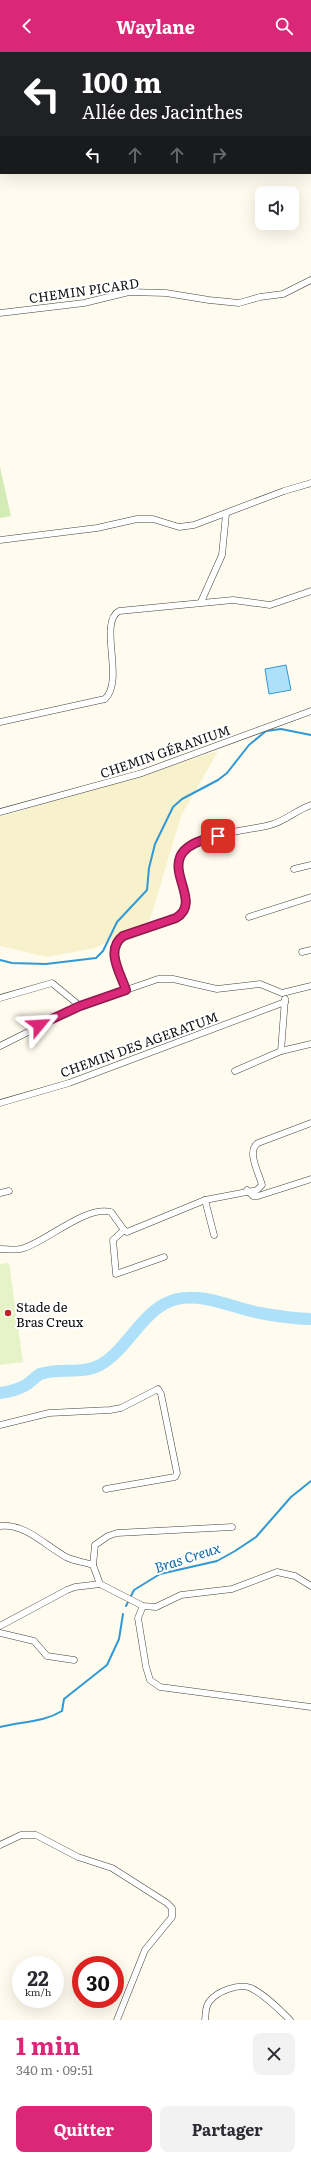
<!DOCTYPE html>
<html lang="fr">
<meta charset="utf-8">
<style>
:root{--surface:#fff;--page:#f2f2f3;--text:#2b2b33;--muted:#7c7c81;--accent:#db2777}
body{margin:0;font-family:Literata,serif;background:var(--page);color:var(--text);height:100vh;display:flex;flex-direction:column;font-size:15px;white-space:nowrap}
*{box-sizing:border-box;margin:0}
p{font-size:13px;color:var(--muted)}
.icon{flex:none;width:22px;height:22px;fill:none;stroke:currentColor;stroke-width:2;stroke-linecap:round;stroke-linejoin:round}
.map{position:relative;height:1968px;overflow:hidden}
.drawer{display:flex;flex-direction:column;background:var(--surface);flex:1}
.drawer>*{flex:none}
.hud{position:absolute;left:0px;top:0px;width:311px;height:122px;box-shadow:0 4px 16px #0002;background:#202124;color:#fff;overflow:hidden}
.controls{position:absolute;left:255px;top:134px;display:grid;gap:8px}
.controls a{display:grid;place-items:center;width:44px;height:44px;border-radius:8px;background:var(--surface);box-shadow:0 4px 16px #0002;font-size:20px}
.speed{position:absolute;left:12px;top:1904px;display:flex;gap:8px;font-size:20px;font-weight:700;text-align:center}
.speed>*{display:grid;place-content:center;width:52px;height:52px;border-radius:50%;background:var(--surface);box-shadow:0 4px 16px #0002;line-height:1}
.speed small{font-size:10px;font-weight:400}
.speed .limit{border:6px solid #d22;background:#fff;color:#111}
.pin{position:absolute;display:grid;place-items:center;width:34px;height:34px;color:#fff;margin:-17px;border-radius:8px;box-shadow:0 2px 6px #0006}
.me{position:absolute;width:44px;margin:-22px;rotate:63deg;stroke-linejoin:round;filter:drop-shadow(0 0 3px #0008)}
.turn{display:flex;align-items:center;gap:14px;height:84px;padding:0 16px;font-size:18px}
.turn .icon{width:52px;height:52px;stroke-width:2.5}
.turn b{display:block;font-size:28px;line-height:34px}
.lanes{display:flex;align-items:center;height:38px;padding:0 16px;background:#0003;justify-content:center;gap:20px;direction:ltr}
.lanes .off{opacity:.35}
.round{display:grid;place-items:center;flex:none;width:42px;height:42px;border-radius:8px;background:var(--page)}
.overview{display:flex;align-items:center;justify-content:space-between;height:68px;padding:0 16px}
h1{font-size:24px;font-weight:700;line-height:30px;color:var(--accent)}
.primary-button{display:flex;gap:8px;margin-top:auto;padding:8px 16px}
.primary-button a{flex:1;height:46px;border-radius:8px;background:var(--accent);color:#fff;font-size:16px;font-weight:700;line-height:46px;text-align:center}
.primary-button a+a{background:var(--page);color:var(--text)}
header{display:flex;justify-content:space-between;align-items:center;height:52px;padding:0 16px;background:var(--accent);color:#fff;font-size:18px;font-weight:700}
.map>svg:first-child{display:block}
</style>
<header><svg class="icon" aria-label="back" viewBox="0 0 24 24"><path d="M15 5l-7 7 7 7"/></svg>Waylane<svg class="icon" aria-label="search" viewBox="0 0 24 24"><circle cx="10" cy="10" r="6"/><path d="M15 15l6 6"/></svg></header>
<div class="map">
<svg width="311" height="1968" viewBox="0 0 311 1968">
<rect width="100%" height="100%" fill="#fffbee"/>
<polygon fill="#f7f2cc" points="218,699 181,764 150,868 95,896 47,905 0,894 0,765"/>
<polygon fill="#d3ecb5" points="0,415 11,464 0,466"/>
<polygon fill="#e5f3c7" points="9,1211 23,1310 0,1313 0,1212"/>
<polygon fill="#afe0fa" stroke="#3198d6" points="286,613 291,638 269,642 265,617"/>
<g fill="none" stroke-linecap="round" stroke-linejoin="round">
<g stroke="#3198d6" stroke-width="2">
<polyline points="0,908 12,911 46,912 96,906 103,899 117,870 147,838 149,816 155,792 173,755 182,747 218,728 227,721 249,693 266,679 281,677 311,683"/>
<polyline points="126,1554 134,1538 160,1522 217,1509 235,1499 256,1485 291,1445 311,1429"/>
<path d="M 0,1675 C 22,1669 42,1671 62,1659 L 64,1647 L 107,1613 L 119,1587 L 123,1562"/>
</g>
<path stroke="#afe0fa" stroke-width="12" d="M 0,1341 C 8,1340 19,1337 26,1333 C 31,1330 35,1325 40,1322 C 60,1315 81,1323 100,1313 C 129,1297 143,1255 177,1247 C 205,1241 233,1256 260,1261 C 277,1264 294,1267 311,1267"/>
<defs>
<g id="minor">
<polyline points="228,0 228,1"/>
<polyline points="25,1 33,0"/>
<polyline points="0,4 1,4"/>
<polyline points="310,12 311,12"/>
<polyline points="0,261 84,251 129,240 166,241 209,248 239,251 260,245 283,242 311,228"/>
<polyline points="0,488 97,476 137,467 153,467 179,475 194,473 284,439 311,431"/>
<polyline points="201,550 222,503 226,462"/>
<path d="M 0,670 L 105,647 C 125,628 98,571 119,559 L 233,548 L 270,553 L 311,539"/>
<polyline points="0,760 142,721 311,659"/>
<polyline points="294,817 311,813"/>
<polyline points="249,865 311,845"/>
<polyline points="302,900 311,898"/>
<path d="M 125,938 C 122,926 113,911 114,899 C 114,881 161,871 176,866 C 201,851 166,817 183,798 C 198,781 248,779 270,773 C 286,769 296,758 311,753"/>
<polyline points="0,946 52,931 80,954"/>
<polyline points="0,994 80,954 158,927 173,927 217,937 260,932 282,941 311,934"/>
<polyline points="281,999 311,992"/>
<polyline points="235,1019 281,999 285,947"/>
<polyline points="0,1051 69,1031 285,950"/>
<polyline points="247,1138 253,1144 258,1144 311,1127"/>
<polyline points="0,1141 9,1139"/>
<polyline points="205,1148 214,1183"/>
<polyline points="124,1178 113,1188 116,1222 164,1205"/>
<path d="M 0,1197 C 8,1197 17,1199 24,1196 C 47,1189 86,1153 111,1160 L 124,1178 L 127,1180 L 205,1148 L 257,1138 L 262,1133 C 259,1121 246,1099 258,1091 L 311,1071"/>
<polyline points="0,1373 49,1361 110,1358 121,1356 158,1337 161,1342 177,1421 175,1425 106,1437"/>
<path d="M 0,1474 C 25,1471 46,1494 66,1505 C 74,1509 84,1510 93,1513 L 100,1532"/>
<polyline points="93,1513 95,1493 108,1484 117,1481 232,1475"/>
<polyline points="100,1532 143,1554 156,1555 181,1543 232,1537 277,1520 295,1524 311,1534"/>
<polyline points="143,1554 138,1566 146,1615 150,1628 160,1635 311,1655"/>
<polyline points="0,1574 67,1538 75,1535 100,1532"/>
<polyline points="0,1581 34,1589 47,1604 74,1608"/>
<polyline points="0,1793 21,1783 36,1783 78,1805 112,1816 167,1851 172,1856 172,1865 145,1898 117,1968"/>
<path d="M 205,1968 C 206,1962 205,1955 209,1950 C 217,1939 239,1931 251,1936 C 265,1943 279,1957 290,1968"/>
</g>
</defs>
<use href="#minor" stroke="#414141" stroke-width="7"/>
<use href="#minor" stroke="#fff" stroke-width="6"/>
</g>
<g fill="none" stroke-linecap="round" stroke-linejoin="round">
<defs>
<path id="route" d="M 39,973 L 80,954 L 126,938 C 120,920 105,898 123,884 L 176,866 C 210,846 138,800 218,784"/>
</defs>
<use href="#route" stroke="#8e194d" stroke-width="10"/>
<use href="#route" stroke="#db2777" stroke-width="7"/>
</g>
<circle fill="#c71c29" stroke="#fff" stroke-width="1.5" cx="8" cy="1261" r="4"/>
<g text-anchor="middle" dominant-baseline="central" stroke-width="4" stroke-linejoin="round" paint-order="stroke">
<g font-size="13" fill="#0e0e0e" stroke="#fff">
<text transform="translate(84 238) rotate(-8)">CHEMIN PICARD</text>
<text transform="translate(165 699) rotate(-19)">CHEMIN GÉRANIUM</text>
<text transform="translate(139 992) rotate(-20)">CHEMIN DES AGERATUM</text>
</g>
<g font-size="13" fill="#0e0e0e" stroke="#fff" text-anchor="start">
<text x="16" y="1254">Stade de<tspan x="16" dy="15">Bras Creux</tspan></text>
</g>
<g font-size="14" font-style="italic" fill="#0e69a8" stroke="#fff">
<text transform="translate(187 1505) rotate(-18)">Bras Creux</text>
</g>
</g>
</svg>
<div class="controls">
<a><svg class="icon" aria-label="sound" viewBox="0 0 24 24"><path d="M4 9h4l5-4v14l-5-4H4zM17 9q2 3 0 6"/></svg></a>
</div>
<div class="speed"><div>22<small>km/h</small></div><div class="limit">30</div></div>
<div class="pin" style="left:218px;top:784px;background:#d93025"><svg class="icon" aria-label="arrive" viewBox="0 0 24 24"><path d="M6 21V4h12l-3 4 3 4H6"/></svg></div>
<svg class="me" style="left:39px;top:973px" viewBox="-20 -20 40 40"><path d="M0-17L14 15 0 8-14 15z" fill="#db2777" stroke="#fff" stroke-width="4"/></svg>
<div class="hud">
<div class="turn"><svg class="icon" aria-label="left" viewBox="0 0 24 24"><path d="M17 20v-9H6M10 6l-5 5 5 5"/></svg><div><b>100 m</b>Allée des Jacinthes</div></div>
<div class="lanes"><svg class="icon" aria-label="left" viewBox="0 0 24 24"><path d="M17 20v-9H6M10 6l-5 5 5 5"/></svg><svg class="icon off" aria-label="ahead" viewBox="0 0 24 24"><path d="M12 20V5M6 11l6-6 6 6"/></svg><svg class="icon off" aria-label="ahead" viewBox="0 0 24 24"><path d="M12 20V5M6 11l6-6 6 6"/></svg><svg class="icon off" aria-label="right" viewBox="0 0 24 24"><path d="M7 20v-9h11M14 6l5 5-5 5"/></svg></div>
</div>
</div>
<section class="drawer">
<div class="overview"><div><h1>1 min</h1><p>340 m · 09:51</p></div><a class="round"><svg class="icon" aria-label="close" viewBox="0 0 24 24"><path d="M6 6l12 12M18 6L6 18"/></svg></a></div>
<div class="primary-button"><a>Quitter</a><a>Partager</a></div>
</section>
